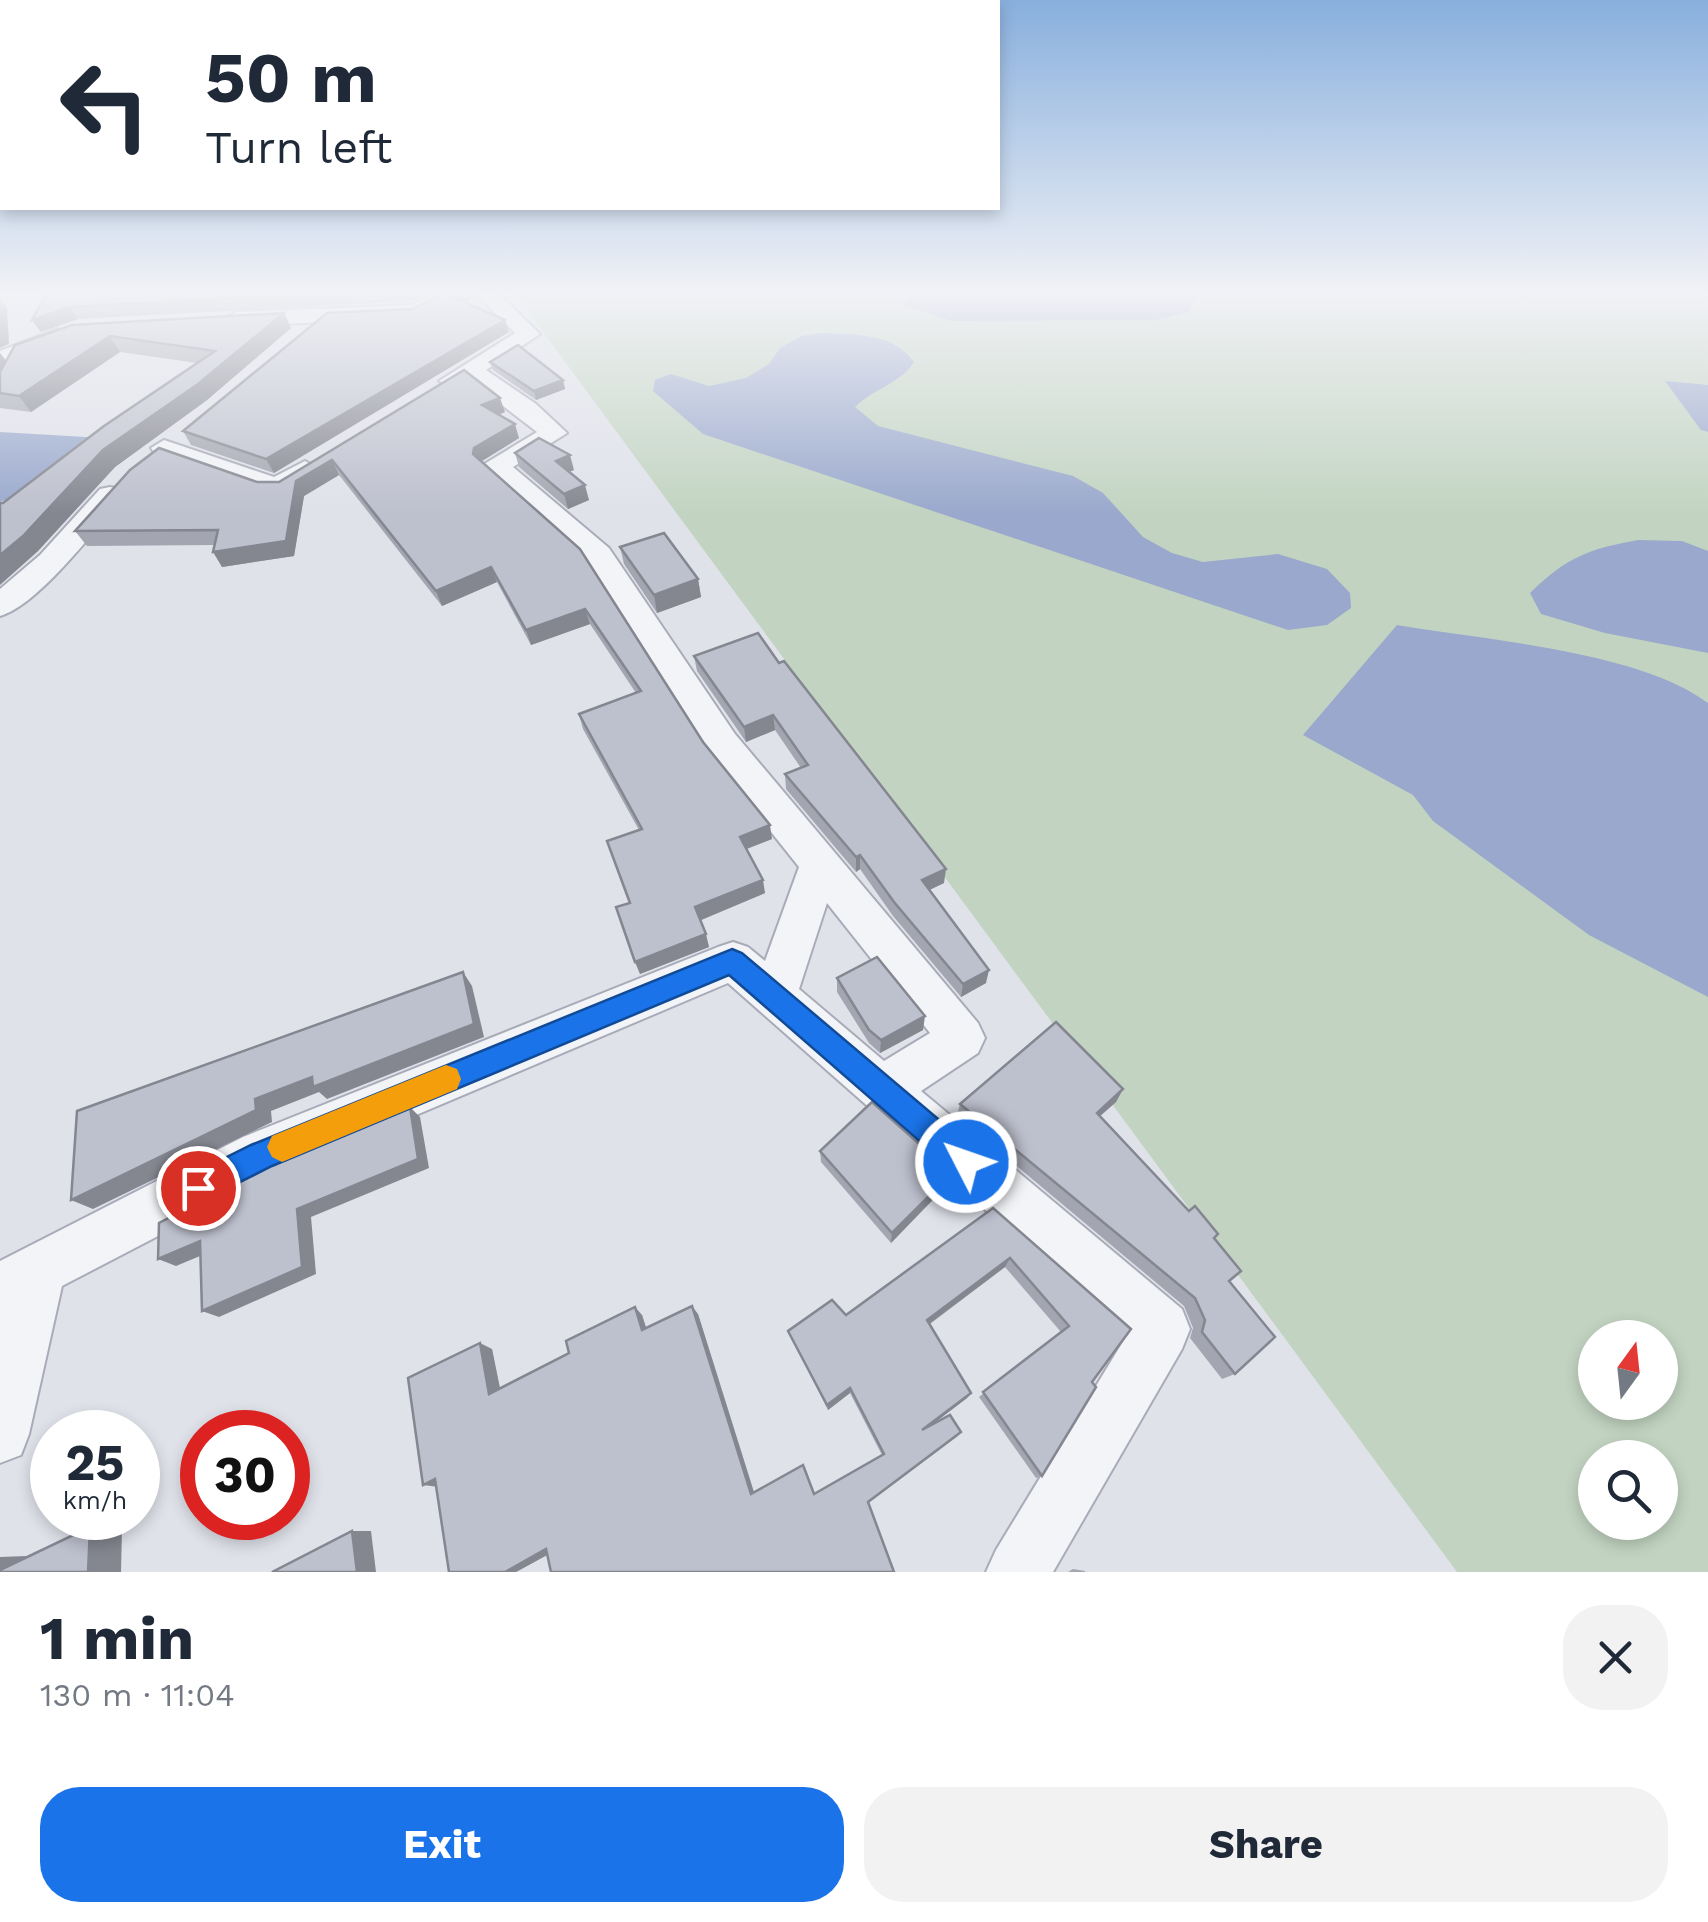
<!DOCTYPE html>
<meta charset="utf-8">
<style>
:root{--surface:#fff;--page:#f2f2f3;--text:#1f2937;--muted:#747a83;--accent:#1a73e8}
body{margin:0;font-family:"Work Sans",sans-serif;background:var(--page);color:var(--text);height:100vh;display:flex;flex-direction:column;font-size:38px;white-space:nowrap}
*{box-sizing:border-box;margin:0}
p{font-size:32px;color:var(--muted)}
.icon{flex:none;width:55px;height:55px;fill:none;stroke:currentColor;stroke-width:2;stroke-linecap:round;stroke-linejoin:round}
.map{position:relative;height:1572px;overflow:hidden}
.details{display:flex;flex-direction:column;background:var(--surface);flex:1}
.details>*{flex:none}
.banner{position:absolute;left:0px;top:0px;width:1000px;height:210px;box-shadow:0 5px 15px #0003;background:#fff;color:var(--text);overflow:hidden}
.needle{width:65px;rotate:15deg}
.buttons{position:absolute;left:1578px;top:1320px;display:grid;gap:20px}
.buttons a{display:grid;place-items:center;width:100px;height:100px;border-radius:50%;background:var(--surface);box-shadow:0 5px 15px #0003;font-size:50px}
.speed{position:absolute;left:30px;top:1410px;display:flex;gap:20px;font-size:50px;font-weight:700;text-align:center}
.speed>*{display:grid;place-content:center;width:130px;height:130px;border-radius:50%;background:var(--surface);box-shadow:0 5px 15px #0003;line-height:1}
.speed small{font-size:25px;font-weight:400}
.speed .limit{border:15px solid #d22;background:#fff;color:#111}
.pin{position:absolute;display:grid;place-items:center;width:85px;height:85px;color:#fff;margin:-42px;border:5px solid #fff;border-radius:50%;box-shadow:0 2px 10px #0007}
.me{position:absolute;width:110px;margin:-55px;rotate:311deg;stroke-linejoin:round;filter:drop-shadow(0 0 8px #0008)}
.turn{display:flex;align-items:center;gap:35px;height:210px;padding:0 40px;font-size:45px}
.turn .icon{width:130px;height:130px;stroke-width:2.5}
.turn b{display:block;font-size:70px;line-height:85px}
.round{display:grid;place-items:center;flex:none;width:105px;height:105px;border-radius:40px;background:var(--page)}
.headline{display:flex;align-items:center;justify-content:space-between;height:170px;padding:0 40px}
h1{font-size:60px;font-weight:700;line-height:75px}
.button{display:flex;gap:20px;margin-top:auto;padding:20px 40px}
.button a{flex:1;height:115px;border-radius:40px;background:var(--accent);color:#fff;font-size:40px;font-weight:700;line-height:115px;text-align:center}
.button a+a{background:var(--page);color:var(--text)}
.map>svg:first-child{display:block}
</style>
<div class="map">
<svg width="1708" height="1572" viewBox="0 0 1708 1572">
<rect width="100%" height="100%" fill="#e0e2ea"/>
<path fill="#c2d4c1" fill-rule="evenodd" d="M 515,294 L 1708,294 L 1708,1572 L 1457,1572 ZM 1595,1338 L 1660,1338 L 1660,1402 L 1595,1402 ZM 1595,1458 L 1660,1458 L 1660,1522 L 1595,1522 Z"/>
<g fill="#99a8cc">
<polygon points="914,294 1195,294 1190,312 1157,320 952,321 903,305"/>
<path d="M 824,333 C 858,335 893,333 914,362 C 900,384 874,388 855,407 L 878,426 L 1073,476 L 1103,493 L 1143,537 L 1172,553 L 1203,562 L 1278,554 L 1327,569 L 1350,593 L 1351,608 L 1327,625 L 1288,630 L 703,434 L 653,391 L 655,380 L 671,374 L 709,386 L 746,378 L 769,364 L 780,348 L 802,336 Z"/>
<polygon points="1665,381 1708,385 1708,432 1701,430"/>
<polygon points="0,432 103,438 25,492 0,502"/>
<path d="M 1638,540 L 1682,541 L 1708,551 L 1708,653 L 1605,633 L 1541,614 L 1530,593 C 1567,557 1588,549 1638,540 Z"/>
<path d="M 1397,625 C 1484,640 1639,651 1708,703 L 1708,997 L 1589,935 L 1433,821 L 1413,795 L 1303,735 Z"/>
</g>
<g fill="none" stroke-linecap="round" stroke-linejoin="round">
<defs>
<g id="minor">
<polygon points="433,294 460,294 416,318 236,326 225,319 236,312 412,305"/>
<path d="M 476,294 L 499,294 L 540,334 L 486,370 L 536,404 L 567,433 L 513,467 L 609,548 L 735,734 L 978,1023 L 985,1038 L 978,1053 L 921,1091 L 1182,1309 L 1190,1329 L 1182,1349 L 1053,1572 L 986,1572 L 996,1550 L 1127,1335 L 728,983 L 279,1173 L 62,1286 L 29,1434 L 21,1455 L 0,1463 L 0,1261 L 243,1137 L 718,947 L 733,942 L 748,947 L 765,961 L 799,867 L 709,754 L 587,561 L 481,466 L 537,432 L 469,380 L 451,388 L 439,381 L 515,333 ZM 827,903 L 930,1033 L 884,1061 L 799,989 Z"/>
<polygon points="57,329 68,336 65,341 0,366 0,351"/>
<polygon points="164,440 274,477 305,461 319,469 287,493 277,495 155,454 151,448"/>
<path d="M 110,487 L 120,489 L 124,495 L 120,501 C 94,531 37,606 0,616 L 0,589 L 40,555 L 100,489 Z"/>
</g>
</defs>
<use href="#minor" stroke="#a9abb8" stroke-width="4"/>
<use href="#minor" fill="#f3f4f8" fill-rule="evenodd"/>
</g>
<g fill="#a3a5b0">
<polygon points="46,294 426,294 411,301 78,319 41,332 32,320"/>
<polygon points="441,294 473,294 473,296 466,303 505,320 509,332 274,473 191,445 183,431"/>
<polygon points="284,313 291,328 207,400 115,467 37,552 3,503 197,363 120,352 31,412 0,408 0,353 6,361 15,345"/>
<polygon points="490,362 563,380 565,389 536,400 493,370"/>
<polygon points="464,370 505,412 499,415 519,438 481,461 703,742 772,839 747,849 765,893 700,920 709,947 640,974 630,903 639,830 583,729 579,714 636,693 590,624 531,645 497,582 442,606 339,475 304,496 294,556 222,567 214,545 87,546 75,531 257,482 279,482"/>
<polygon points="515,453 574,470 569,472 589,500 568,509 519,467"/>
<polygon points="620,547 698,579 701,597 657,613 624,564"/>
<polygon points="694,656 779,663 944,883 929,890 986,983 961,997 893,916 860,869 856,872 786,789 785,774 801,768 775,730 746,742 697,671"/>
<polygon points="837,978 923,1030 880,1053 869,1043 837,992"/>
<polygon points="1123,1089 1116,1102 1100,1116 1214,1238 1229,1281 1235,1374 1222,1379 1190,1338 1193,1328 1184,1306 957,1116 960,1104"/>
<polygon points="820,1151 949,1183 891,1243 821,1162"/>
<polygon points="993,1208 1131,1329 1092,1382 1042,1476 1036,1478 979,1397 1061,1332 1005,1267 930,1324 971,1393 967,1398 931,1425 958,1436 868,1503 547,1555 516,1572 449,1572 492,1349 500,1388 642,1315 646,1328 698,1314 754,1492 805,1467 815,1494 882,1455 850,1393 828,1410 788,1331 846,1315"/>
<polygon points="1073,1569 1085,1571 1085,1572 1068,1572"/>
</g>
<g fill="#848690">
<polygon points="408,294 426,294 411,301"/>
<polygon points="457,294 473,294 473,296 457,310 453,297"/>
<polygon points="0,298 7,308 9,344 0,348"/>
<polygon points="70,307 78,319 41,332 32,320"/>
<polygon points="284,313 291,328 207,400 115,467 37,552 0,585 0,555 103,450"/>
<polygon points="505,320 509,332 274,473 266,459"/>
<polygon points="110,336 120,352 31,412 19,396"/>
<polygon points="0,353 10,366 0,374"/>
<polygon points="563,380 565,389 536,400 534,391"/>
<polygon points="500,398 505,412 486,419 482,405"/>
<polygon points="515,424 519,438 479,463 473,454 474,448"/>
<polygon points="570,455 574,470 560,475 556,461"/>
<polygon points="332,460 339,475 304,496 294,556 222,567 213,552 296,481"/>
<polygon points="585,485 589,500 568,509 564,494"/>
<polygon points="491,567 497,582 442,606 436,591"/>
<polygon points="698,579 701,597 657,613 654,595"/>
<polygon points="585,609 590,624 531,645 526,630"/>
<polygon points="773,715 775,730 746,742 744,727"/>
<polygon points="770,825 772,839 743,850 740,837"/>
<polygon points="860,855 860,869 856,872 856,857"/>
<polygon points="946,869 944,883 921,894 922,880"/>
<polygon points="763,880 765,893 699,921 695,907"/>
<polygon points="706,934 709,947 640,974 635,962"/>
<polygon points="989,970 986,983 961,997 963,984"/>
<polygon points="463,972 472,986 484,1037 327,1099 319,1092 271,1111 272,1122 93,1209 71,1200 255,1099"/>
<polygon points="925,1016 923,1030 880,1053 881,1040"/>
<polygon points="1123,1089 1116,1102 1090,1125 1097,1113"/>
<polygon points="410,1107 420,1117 429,1168 311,1217 316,1274 219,1317 202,1311 297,1209"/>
<polygon points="952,1173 949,1183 891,1243 892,1233"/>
<polygon points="200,1241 217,1249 176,1266 158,1259"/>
<polygon points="1010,1258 1005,1267 925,1327 927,1320"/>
<polygon points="692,1306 698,1314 755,1496 751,1494"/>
<polygon points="635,1307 642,1315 649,1337 642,1330"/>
<polygon points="480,1343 492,1349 502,1399 489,1394"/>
<polygon points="850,1388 850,1393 828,1410 827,1405"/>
<polygon points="971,1393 967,1398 920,1434 922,1430"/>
<polygon points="435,1479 439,1487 423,1485"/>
<polygon points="90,1527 122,1528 121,1572 88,1572"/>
<polygon points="352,1531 371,1531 376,1572 357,1572"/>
<polygon points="546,1549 558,1549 516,1572 505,1572"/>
<polygon points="27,1556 26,1572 0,1572 0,1557"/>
</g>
<g fill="#bdc0cd" stroke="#848690" stroke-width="2.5">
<polygon points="46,294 310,294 70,307 32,320"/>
<polygon points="441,294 457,294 453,297 505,320 266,459 183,431 327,313 412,309"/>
<polygon points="284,313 198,384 103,450 23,536 0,555 0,503 3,503 104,426 215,351 110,336 19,396 0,393 0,372 15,345 72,325"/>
<polygon points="518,345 563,380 534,391 490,362"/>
<polygon points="464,370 500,398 482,405 515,424 474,448 473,454 580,549 703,742 770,825 740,837 763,880 695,907 706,934 635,962 616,907 630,903 607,841 642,829 579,714 641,691 585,609 526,630 491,567 436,591 332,460 296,481 286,541 213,552 218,530 75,531 130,470 159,448 257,482 279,482"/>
<polygon points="539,438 570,455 556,461 585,485 564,494 515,453"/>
<polygon points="664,533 698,579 654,595 620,547"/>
<polygon points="758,633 779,663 784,661 946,869 922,880 989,970 963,984 894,902 860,855 856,857 785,774 808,765 773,715 744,727 694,656"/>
<polygon points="877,957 925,1016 881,1040 869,1030 837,978"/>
<polygon points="463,972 474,1024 313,1087 312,1077 255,1099 256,1110 71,1200 77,1111"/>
<polygon points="1056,1022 1123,1089 1097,1113 1189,1211 1195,1206 1218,1234 1214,1238 1241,1271 1229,1281 1275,1337 1235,1374 1202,1332 1205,1320 1195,1298 960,1104"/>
<polygon points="872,1102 952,1173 892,1233 820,1151"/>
<polygon points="410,1107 418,1159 297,1209 302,1267 202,1311 200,1241 158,1259 159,1223 266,1167"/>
<polygon points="993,1208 1131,1329 1092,1382 1096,1387 1042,1476 983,1392 1069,1326 1010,1258 927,1320 971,1393 922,1430 950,1415 961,1432 868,1502 894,1572 551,1572 546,1549 505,1572 449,1572 435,1479 423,1485 408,1378 480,1343 489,1394 569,1353 566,1341 635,1307 642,1330 692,1306 751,1494 803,1465 814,1494 884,1454 850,1388 827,1405 788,1331 832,1300 846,1315"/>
<polygon points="90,1527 88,1572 0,1572 0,1570"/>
<polygon points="352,1531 357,1572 272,1572"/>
</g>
<linearGradient id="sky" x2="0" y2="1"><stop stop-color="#88afdd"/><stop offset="0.57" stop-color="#f1f2f6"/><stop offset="1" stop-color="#f1f2f6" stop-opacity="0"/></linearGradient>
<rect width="1708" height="514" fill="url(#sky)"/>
<polygon fill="#1a73e8" stroke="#114b97" stroke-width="2.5" points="732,949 742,953 976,1151 981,1162 976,1172 966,1177 955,1172 729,975 272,1166 198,1203 187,1199 183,1188 187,1177 251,1145"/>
<polygon fill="#f59e0b" points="446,1065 457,1069 461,1079 457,1089 282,1162 272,1157 267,1147 272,1136"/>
</svg>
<div class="buttons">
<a><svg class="needle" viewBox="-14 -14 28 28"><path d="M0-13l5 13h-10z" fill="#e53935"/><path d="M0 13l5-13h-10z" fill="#747a83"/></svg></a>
<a><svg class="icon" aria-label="search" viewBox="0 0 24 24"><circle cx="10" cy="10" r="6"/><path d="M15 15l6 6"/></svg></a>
</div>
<div class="speed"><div>25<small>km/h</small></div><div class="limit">30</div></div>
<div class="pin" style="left:198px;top:1188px;background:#d93025"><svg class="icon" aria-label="arrive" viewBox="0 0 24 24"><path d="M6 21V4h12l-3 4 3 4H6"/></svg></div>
<svg class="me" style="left:966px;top:1162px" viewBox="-20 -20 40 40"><circle r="17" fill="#1a73e8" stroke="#fff" stroke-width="3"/><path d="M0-11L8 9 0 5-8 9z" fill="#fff"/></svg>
<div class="banner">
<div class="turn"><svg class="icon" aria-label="left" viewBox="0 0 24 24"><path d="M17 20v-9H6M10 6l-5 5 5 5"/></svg><div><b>50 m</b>Turn left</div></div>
</div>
</div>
<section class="details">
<div class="headline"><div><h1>1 min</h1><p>130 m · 11:04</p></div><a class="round"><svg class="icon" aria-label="close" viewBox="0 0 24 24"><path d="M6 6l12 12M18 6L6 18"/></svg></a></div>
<div class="button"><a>Exit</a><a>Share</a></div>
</section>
